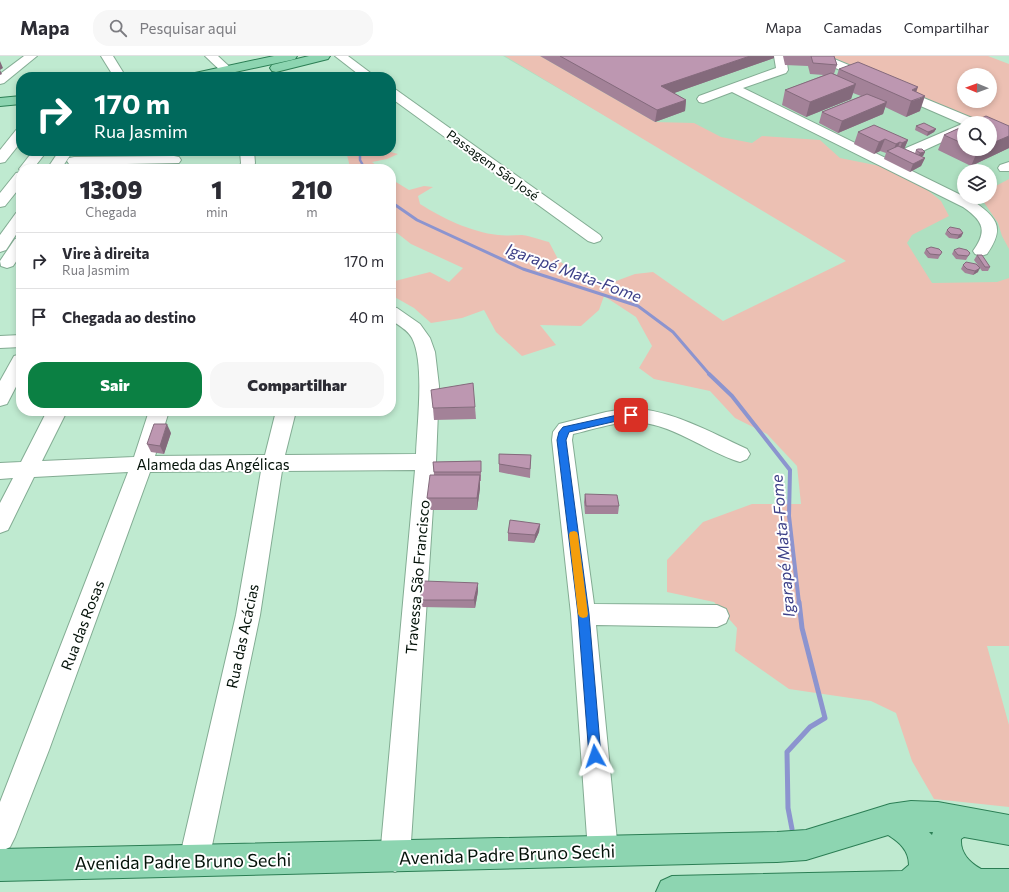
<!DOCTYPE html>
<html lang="pt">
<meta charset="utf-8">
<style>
:root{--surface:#fff;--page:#f7f7f7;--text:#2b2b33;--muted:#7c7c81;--line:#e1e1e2;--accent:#0b8043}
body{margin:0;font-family:Commissioner,sans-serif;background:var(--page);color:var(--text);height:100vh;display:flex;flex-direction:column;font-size:15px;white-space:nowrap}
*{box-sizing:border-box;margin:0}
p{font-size:13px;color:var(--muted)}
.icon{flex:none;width:22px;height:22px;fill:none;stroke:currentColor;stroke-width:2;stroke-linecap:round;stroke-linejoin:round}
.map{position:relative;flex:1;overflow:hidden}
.sheet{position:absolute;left:16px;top:108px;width:380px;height:252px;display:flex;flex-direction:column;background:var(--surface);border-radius:16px;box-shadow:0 2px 6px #0003}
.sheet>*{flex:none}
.guide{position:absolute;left:16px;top:16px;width:380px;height:84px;border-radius:16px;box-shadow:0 2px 6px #0003;background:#00695c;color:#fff;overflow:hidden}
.needle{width:26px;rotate:271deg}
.fabs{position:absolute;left:957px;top:12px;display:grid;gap:8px}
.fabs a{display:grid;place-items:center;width:40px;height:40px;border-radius:50%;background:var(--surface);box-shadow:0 2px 6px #0003;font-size:20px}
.pin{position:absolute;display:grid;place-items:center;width:34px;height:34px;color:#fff;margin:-17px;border-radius:8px;box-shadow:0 2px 6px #0006}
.me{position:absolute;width:44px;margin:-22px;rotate:355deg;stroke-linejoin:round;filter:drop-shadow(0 0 3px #0008)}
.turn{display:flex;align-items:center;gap:14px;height:84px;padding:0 12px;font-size:18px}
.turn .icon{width:52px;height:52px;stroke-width:2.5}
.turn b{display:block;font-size:28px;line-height:34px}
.eta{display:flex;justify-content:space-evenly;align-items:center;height:68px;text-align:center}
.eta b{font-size:24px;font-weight:800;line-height:28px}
.cta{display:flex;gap:8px;margin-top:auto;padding:8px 12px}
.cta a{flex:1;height:46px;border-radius:16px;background:var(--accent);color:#fff;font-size:16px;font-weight:800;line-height:46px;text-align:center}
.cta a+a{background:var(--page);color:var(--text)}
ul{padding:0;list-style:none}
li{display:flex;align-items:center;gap:12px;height:56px;padding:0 12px;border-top:1px solid var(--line)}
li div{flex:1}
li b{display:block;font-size:15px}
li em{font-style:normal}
header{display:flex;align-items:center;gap:24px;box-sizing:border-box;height:56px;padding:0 20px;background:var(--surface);border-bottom:1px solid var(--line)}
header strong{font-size:19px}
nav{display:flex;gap:22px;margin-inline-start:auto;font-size:14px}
.search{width:280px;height:36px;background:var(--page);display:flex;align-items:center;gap:10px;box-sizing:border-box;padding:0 14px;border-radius:16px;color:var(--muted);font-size:15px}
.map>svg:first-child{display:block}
</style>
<header>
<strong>Mapa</strong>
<div class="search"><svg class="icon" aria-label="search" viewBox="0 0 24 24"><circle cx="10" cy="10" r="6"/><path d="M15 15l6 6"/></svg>Pesquisar aqui</div>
<nav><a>Mapa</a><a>Camadas</a><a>Compartilhar</a></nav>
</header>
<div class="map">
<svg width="1009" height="836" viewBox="0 0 1009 836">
<rect width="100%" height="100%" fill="#bfead0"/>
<path fill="#aee0c1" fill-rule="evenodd" d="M 503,0 L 829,0 L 984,67 L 964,67 L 964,93 L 990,93 L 1009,78 L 1009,242 L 1002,249 L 854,205 ZM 964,115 L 990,115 L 990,141 L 964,141 Z"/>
<g fill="#ecc0b3" fill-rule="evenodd">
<path d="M 505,0 L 540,0 L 655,66 L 694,67 L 721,81 L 752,87 L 762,80 L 820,84 L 840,102 L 880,110 L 925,132 L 941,145 L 949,160 L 912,179 L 907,187 L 932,227 L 997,226 L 1009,222 L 1009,590 L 987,590 L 1009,669 L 1009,751 L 934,743 L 912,705 L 896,657 L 871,645 L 789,633 L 735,595 L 737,572 L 714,546 L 667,536 L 667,504 L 703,466 L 752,448 L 801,448 L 797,410 L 767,378 L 735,362 L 710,335 L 654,323 L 639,312 L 652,290 L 636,261 L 604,240 L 599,254 L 581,270 L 540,269 L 556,289 L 522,300 L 496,276 L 484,254 L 462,262 L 431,267 L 414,252 L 391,239 L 391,227 L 395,225 L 430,216 L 449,226 L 463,212 L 411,188 L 397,177 L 391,178 L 391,123 L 409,134 L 424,130 L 433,131 L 418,140 L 420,148 C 442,162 471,176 498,179 C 506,180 514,179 522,179 C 531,180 541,184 549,186 L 559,205 L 583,220 L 608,228 L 635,218 L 653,216 L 723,265 L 846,205 Z"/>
<path d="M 830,0 L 988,0 L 1009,8 L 1009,78 L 990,67 L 983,67 ZM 964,19 L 990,19 L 990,45 L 964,45 Z"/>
<polygon points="346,95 387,95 398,98 387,103 372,106 381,113 342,113 340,112 350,111"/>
<polygon points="1009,123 1009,193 1002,180 998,167 983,145 971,143 974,141 990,141 990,133"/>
</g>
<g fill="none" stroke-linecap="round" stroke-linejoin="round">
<polyline stroke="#8c94cf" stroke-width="2.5" points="360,95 360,104 365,113"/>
<polyline stroke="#8c94cf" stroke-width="3" points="391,146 417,164 523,213 638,250 673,276 710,319"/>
<polyline stroke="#8c94cf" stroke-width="4" points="709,318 732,340 790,414 789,460 799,547"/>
<polyline stroke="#8c94cf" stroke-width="5" points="792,773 788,752 787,696 810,671 825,662 802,572 799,546"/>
<defs>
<g id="minor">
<polygon points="24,0 37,0 4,27 0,28 0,18"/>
<polygon points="101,0 113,0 126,21 114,21"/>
<polygon points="205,0 218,0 234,15 232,18 224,18"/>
<polygon points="335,0 348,0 376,21 362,21"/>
<path d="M 774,0 L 786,0 L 788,14 L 786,17 L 743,32 L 973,145 C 998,162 1005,172 987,198 L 981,200 L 975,198 L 973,195 C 988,174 983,165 963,151 L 732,36 L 703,47 L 699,46 L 697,43 L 699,40 L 776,12 Z"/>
<polygon points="811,0 827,0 873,19 875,22 873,25 865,25 813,2"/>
<polygon points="897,31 977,64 979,67 964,67 964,76 916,98 911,99 906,98 904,95 906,92 962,68 893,38 891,35 893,32"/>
<polygon points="391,32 395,33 600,179 602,182 600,185 594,187 588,185 391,42"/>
<polygon points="21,73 21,86 5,106 0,107 0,94 16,74"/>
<polygon points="33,95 47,95 33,113 21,113 21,130 5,150 0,151 0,137 16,117 21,116 19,113"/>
<polygon points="59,95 73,95 61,113 47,113"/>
<polygon points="240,95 254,95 255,107 253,113 239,113 241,107"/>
<polygon points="174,100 179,101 181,104 179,107 74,109 69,108 67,105 69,102 74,101"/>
<polygon points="1009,106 1009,115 1000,115 998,112 1000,109"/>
<polygon points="21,155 21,171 6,194 0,196 0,179 16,157"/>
<path d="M 21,181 C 21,195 21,199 13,210 L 7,212 L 1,210 L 0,205 L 15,183 Z"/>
<path d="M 391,251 L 397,252 L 420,268 L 430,282 L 435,296 L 439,330 L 436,406 L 410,801 L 405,811 L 395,816 L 385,811 L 380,801 L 415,414 L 282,415 L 260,559 L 209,804 L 205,815 L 194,819 L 183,815 L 179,804 L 236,559 L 261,415 L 150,416 L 49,694 L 15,781 L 10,791 L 0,796 L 0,746 L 128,416 L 34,421 L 8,474 L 0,477 L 0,447 L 13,422 L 0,423 L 0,407 L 21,406 L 47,355 L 67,355 L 42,405 L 134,401 L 149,355 L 169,355 L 155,400 L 265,399 L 276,355 L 296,355 L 285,399 L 416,398 C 417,369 425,307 412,282 C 408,274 398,269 391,264 Z"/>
<polygon points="21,279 21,291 0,292 0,280"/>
<polygon points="21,298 21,321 7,348 0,350 0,325 14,300"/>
<path d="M 630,352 C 672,354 710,376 747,393 L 750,398 L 747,403 L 740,406 C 704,395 670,365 630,366 C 611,367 591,374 573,378 L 572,384 L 594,548 L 717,549 L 726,553 L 729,560 L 726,567 L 717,571 L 596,569 L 618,795 L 613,805 L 603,810 L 593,805 L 588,795 L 571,558 L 552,384 L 553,376 L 559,368 L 606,356 Z"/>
</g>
<g id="major">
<polygon points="274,0 297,0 295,3 291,4 212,21 189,21 191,18 195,17"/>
<polygon points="309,0 330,0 328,3 276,16 272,15 270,12 272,9"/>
<polygon points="21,40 21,48 0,50 0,42"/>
<path d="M 911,745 L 938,746 L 1009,759 L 1009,789 L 964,781 L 961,783 C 960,797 970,807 981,813 L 1009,813 L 1009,836 L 656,836 L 661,825 L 672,820 L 902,815 L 909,809 C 909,794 899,786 888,779 L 806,804 L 777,806 L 0,825 L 0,793 L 777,776 L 806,774 L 890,748 ZM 929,776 L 933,776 L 932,779 Z"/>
</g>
</defs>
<use href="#minor" stroke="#83ac93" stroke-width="2"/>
<use href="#major" stroke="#2b7e54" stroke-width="2"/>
<use href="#minor" fill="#fff" fill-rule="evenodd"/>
<use href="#major" fill="#8dd5b1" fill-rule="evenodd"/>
</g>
<g fill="#a38298">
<polygon points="540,0 774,0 774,2 674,37 686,44 685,55 655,66"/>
<polygon points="783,0 834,0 837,9 834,18 837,19 839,13 916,36 920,55 906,61 885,51 883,58 838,77 819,67 822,56 861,40 853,37 851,43 806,61 782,49 785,34 824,19 810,18 808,10 785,9"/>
<polygon points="916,70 936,73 934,76 927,80 915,74"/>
<polygon points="964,70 964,93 990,93 1009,70 1009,92 971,110 938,94 944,79"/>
<polygon points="858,76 908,84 904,93 915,97 916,94 925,96 923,100 921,100 925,102 921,110 910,116 884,103 886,97 880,95 874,98 854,88"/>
<polygon points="947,174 963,177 961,181 957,183 949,182 945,178"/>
<polygon points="926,193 942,196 938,203 928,202 924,197"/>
<polygon points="954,194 970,197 966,204 956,203 952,198"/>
<polygon points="977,199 990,211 988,215 982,215 974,204"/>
<polygon points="966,206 978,216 973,219 965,217 961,213 963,209"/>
<polygon points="475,351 476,363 434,364 433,352"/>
<polygon points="171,377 164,398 151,396 147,388"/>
<polygon points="499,398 531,399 530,422 499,416"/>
<polygon points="481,405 481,425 480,425 480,432 477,454 429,454 427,442 434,419 433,406"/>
<polygon points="585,438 619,450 618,458 585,458 584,446"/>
<polygon points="540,468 539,476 534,487 508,485 508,477"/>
<polygon points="478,535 475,552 421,551 420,544"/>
</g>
<g fill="#846a7c">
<polygon points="750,0 774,0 774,2 660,42 661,30"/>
<polygon points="0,5 3,12 0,14 2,18 0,19"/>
<polygon points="856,28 851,43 806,61 810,46"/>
<polygon points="918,31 913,45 925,40 920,55 906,61 911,45 912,34"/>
<polygon points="686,44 685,55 655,66 657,54"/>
<polygon points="887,46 883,58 838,77 842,65"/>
<polygon points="936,73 934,76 927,80 928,76"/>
<polygon points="1009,80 1009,92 971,110 978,94 980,93 990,93 990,88"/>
<polygon points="885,83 880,95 874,98 879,86"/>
<polygon points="908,84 903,96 897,99 902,87"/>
<polygon points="900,86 895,98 892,97 896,88"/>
<polygon points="925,96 923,100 918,101 920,97"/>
<polygon points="925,102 921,110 910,116 913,108"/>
<polygon points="963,177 961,181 957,183 959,179"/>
<polygon points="980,212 978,216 973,219 975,215"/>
<polygon points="167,368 171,377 164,398 160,390"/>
<polygon points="480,419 480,432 477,454 477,442"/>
<polygon points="540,468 539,476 534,487 535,479"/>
<polygon points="478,527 478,535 475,552 474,544"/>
</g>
<g fill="#bd97b1" stroke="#846a7c">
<polygon points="560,0 750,0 661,30 686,44 657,54"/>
<polygon points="811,0 834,0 837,9 813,7"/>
<polygon points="858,6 918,31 912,34 925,40 911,45 839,13"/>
<polygon points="831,17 856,28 810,46 785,34"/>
<polygon points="867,38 887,46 842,65 822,56"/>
<polygon points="986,60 1009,70 1009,80 990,88 990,67 971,67"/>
<polygon points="924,67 936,73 928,76 916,70"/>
<polygon points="874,69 908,84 902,87 900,86 896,88 885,83 879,86 858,76"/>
<polygon points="964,70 964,88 944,79"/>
<polygon points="898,90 925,102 913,108 887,95"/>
<polygon points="918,93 922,93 925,96 920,97 916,94"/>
<polygon points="950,171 960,173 963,177 959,179 951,178 947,174"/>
<polygon points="931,191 939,193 942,196 940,199 930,198 926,193"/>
<polygon points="959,192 967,194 970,197 968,200 958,199 954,194"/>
<polygon points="977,199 982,199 990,211 985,211"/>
<polygon points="966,206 976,208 980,212 975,215 967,213 963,209"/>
<polygon points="473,327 475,351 433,352 431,334"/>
<polygon points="154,368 167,368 160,390 147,388"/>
<polygon points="499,398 531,399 530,413 499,408"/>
<polygon points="481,405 481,416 434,416 433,406"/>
<polygon points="430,419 480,419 477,442 427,442"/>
<polygon points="585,438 617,439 619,450 586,450"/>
<polygon points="510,464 540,468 535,479 508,477"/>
<polygon points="424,525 478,527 474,544 420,544"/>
</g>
<polygon fill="#1a73e8" stroke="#114b97" points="631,356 635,359 634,361 569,376 566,384 589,558 601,700 599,705 595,706 591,705 589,700 578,558 557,384 559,376 563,371"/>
<polygon fill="#f59e0b" points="574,475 577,476 578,479 588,558 587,561 583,562 580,561 578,558 569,479 570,476"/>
<g text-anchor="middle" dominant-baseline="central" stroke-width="4" stroke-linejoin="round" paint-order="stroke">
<g font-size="13" fill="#031108" stroke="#fff">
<text transform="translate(493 109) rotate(36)">Passagem São José</text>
</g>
<g font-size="15" fill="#031108" stroke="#fff">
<text x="213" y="408">Alameda das Angélicas</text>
<text transform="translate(417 521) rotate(-85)">Travessa São Francisco</text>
<text transform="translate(82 569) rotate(-69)">Rua das Rosas</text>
<text transform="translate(242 580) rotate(-78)">Rua das Acácias</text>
</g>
<g font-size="16" font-style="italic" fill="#3d4088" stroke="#fff">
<text transform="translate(574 216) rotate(20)">Igarapé Mata-Fome</text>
<text transform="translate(782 490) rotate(-95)">Igarapé Mata-Fome</text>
</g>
<g font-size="18" fill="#031108" stroke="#fff">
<text transform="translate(507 798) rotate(-2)">Avenida Padre Bruno Sechi</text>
<text transform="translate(183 805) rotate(-1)">Avenida Padre Bruno Sechi</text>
</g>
</g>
</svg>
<div class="fabs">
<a><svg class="needle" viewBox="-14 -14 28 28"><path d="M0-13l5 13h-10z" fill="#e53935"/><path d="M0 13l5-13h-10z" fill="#7c7c81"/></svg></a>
<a><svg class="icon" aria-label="search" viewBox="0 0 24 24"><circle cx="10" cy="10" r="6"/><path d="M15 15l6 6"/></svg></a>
<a><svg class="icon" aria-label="layers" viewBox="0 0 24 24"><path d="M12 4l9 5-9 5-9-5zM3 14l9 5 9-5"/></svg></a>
</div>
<div class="pin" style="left:631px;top:359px;background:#d93025"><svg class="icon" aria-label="arrive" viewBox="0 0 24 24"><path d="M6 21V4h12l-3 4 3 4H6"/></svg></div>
<svg class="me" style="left:595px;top:700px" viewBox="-20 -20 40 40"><path d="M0-17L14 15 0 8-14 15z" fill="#1a73e8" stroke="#fff" stroke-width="4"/></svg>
<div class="guide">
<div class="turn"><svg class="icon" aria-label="right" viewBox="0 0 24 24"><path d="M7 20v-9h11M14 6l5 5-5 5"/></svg><div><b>170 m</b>Rua Jasmim</div></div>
</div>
<section class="sheet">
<div class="eta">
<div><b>13:09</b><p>Chegada</p></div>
<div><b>1</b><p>min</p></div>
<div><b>210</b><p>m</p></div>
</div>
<ul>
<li><svg class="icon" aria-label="right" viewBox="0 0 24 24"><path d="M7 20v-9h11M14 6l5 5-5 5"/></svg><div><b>Vire à direita</b><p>Rua Jasmim</p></div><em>170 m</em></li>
<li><svg class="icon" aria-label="arrive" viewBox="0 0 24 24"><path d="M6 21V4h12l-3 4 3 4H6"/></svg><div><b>Chegada ao destino</b></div><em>40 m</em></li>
</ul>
<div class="cta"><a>Sair</a><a>Compartilhar</a></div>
</section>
</div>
